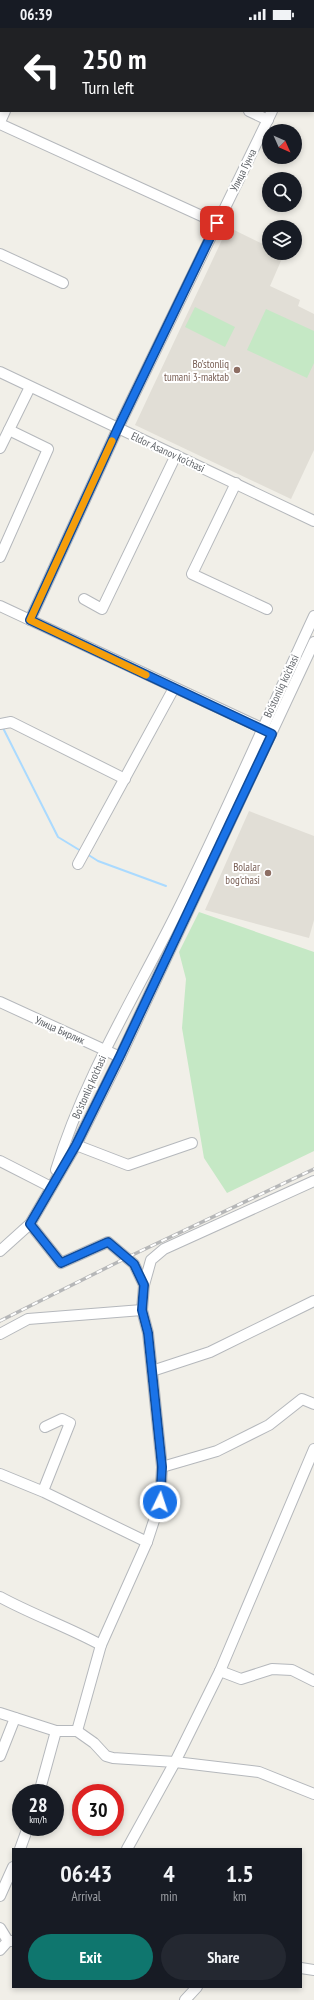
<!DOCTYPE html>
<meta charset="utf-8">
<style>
:root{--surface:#171b24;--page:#242831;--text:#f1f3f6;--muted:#9ea1a6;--accent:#0f766e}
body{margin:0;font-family:"PT Sans Narrow",sans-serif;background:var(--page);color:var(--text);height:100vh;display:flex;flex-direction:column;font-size:15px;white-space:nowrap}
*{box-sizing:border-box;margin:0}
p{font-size:13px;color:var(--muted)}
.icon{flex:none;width:22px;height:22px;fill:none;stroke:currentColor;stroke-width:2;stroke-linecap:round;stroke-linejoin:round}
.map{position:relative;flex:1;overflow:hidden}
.side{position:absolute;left:12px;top:1820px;width:290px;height:140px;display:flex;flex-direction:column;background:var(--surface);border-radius:0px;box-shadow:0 2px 6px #0003}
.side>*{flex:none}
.hud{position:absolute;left:0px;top:0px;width:314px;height:84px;box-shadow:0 2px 6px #0003;background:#202124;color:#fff;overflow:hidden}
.needle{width:26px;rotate:135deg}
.fabs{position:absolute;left:262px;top:96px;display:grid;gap:8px}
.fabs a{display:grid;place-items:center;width:40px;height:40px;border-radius:50%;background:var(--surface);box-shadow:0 2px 6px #0003;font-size:20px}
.speed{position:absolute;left:12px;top:1756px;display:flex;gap:8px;font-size:20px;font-weight:700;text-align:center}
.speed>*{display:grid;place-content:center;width:52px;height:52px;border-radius:50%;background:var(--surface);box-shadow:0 2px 6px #0003;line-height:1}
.speed small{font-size:10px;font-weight:400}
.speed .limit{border:6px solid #d22;background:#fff;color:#111}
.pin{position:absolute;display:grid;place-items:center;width:34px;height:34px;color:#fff;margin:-17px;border-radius:8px;box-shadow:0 2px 6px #0006}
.me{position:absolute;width:44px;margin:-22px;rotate:4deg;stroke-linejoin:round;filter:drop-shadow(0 0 3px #0008)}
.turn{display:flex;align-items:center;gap:14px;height:84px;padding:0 16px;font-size:18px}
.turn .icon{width:52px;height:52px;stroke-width:2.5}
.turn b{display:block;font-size:28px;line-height:34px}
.eta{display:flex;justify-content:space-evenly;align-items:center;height:68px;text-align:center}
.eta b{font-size:24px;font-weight:700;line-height:28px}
.cta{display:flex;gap:8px;margin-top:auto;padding:8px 16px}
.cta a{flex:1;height:46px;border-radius:24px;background:var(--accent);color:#fff;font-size:16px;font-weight:700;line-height:46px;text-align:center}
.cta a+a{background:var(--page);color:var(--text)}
.status{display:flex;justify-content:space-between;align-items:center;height:28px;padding:0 20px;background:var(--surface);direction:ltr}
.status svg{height:11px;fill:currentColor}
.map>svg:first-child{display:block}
</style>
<div class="status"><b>06:39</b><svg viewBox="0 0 49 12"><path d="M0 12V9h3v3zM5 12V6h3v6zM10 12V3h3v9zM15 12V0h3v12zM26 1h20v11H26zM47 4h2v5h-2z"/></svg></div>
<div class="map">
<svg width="314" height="1972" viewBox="0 0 314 1972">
<rect width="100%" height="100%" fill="#f1efe8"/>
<g fill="#e1ded6">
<polygon points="228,199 269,219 269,225 284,226 270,258 300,272 298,278 314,286 314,422 291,471 135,397"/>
<polygon points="249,783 314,808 314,892 309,910 205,882"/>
</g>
<g fill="#c5e8c5">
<polygon points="195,279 235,299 225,319 185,299"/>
<polygon points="266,281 314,303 314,335 307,350 247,322"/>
<polygon points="199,884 314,924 314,1123 227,1165 204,1130 182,1000 186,951 179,924"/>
</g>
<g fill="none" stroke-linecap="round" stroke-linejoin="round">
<g stroke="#aadaff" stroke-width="2">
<polyline points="2,698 58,809 81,823"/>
<polyline points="87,826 98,833 166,858"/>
</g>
<defs>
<g id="minor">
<polyline points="76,0 78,1"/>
<polyline points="43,1 44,0"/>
<polyline points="312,1 313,0"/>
<polyline points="249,83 268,92"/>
<polyline points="0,94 5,83"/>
<polyline points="0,96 217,195"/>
<polyline points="0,226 63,255"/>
<polyline points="0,344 314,493"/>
<polyline points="0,420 30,359"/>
<polyline points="236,455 192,546 267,581"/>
<polyline points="0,529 48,421 9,402"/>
<polyline points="84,571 102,581 176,427"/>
<polyline points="0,578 268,703"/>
<polyline points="30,592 118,400 272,83"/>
<polyline points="0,696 11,694 125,751"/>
<polyline points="78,836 174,660"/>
<polyline points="0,974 120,1029"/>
<polyline points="76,1117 128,1137 192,1115"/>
<polyline points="0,1133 51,1159"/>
<path d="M 56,1142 C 83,1052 134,970 176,886 C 225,788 268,687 314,588"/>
<polyline points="30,1196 61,1235 108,1214 134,1236 144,1257"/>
<polyline points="0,1223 30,1196 76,1117 120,1029 314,614"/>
<polyline points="0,1306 28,1291 142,1282"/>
<polyline points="152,1343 210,1324 314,1273"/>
<polyline points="162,1439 217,1423 269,1397 302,1371 314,1376"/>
<polyline points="0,1446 44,1464 147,1514"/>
<polyline points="43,1463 70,1395 62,1391 45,1399"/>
<path d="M 0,1569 C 33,1587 68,1599 101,1617"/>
<polyline points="220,1643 241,1651 272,1641 292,1642 314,1653"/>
<polyline points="0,1685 56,1703 77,1703 94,1715 106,1728 113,1730 175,1734 259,1744 314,1766"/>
<polyline points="77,1703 101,1617 147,1514 160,1474 162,1439 148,1305 142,1282 144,1257 151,1232 164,1221 314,1153"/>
<polyline points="0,1728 15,1690"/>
<polyline points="39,1765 56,1703"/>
<polyline points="20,1821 28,1799"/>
<polyline points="127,1821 175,1734 220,1643 314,1421"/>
<polyline points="0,1868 13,1839"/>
<polyline points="0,1900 8,1913"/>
<polyline points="0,1922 8,1913 13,1913"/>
<polyline points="301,1940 314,1942"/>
<polyline points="185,1972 197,1959"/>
</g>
</defs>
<use href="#minor" stroke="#b5b8bc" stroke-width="12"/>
<use href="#minor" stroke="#fff" stroke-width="10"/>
<defs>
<polyline id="rail" points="0,1293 126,1230 314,1141"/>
</defs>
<use href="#rail" stroke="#b6b7b8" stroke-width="3.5"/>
<use href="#rail" stroke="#fff" stroke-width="2" stroke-dasharray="6" stroke-linecap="butt"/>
</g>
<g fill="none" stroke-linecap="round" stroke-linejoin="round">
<defs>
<polyline id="route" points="160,1474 162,1439 148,1305 142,1282 144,1257 134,1236 108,1214 61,1235 30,1196 76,1117 120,1028 272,706 30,592 118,400 217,195"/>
</defs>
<use href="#route" stroke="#114b97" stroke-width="10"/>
<use href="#route" stroke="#1a73e8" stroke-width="7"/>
<polyline stroke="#f59e0b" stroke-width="7" points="112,413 30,592 146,647"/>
</g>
<g fill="#8d6e63" stroke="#fff" stroke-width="1.5">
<circle cx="237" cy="342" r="4"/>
<circle cx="268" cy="845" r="4"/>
</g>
<g text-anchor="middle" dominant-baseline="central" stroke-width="4" stroke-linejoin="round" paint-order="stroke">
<g font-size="11" fill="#5f6368" stroke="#fff">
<text transform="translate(243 142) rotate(-64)">Улица Гунча</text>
<text transform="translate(168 424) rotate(25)">Eldor Asanov ko'chasi</text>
<text transform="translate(281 658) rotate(-65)">Bo'stonliq ko'chasi</text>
<text transform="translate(60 1002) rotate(24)">Улица Бирлик</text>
<text transform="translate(89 1059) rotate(-66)">Bo'stonliq ko'chasi</text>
</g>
<g font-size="11" fill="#785e54" stroke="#fff" text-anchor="end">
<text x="229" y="336">Bo’stonliq<tspan x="229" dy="13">tumani 3-maktab</tspan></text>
<text x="260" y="839">Bolalar<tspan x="260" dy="13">bog'chasi</tspan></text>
</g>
</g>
</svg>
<div class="fabs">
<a><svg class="needle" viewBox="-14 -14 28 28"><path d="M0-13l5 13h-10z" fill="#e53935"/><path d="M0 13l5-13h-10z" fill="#9ea1a6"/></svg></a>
<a><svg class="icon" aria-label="search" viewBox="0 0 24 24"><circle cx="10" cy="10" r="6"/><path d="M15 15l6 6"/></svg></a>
<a><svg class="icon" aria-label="layers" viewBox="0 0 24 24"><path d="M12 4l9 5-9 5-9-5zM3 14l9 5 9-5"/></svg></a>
</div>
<div class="speed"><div>28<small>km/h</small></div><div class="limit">30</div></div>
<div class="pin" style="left:217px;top:195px;background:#d93025"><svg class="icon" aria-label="arrive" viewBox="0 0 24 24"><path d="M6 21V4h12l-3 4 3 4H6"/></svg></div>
<svg class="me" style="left:160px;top:1474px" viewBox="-20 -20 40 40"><circle r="17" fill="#1a73e8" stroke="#fff" stroke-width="3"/><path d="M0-11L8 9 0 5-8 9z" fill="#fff"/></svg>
<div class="hud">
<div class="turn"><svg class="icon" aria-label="left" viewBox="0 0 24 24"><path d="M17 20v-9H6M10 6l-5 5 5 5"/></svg><div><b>250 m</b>Turn left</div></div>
</div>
<section class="side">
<div class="eta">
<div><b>06:43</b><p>Arrival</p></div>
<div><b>4</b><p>min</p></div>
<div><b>1.5</b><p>km</p></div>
</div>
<div class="cta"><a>Exit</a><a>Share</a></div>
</section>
</div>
